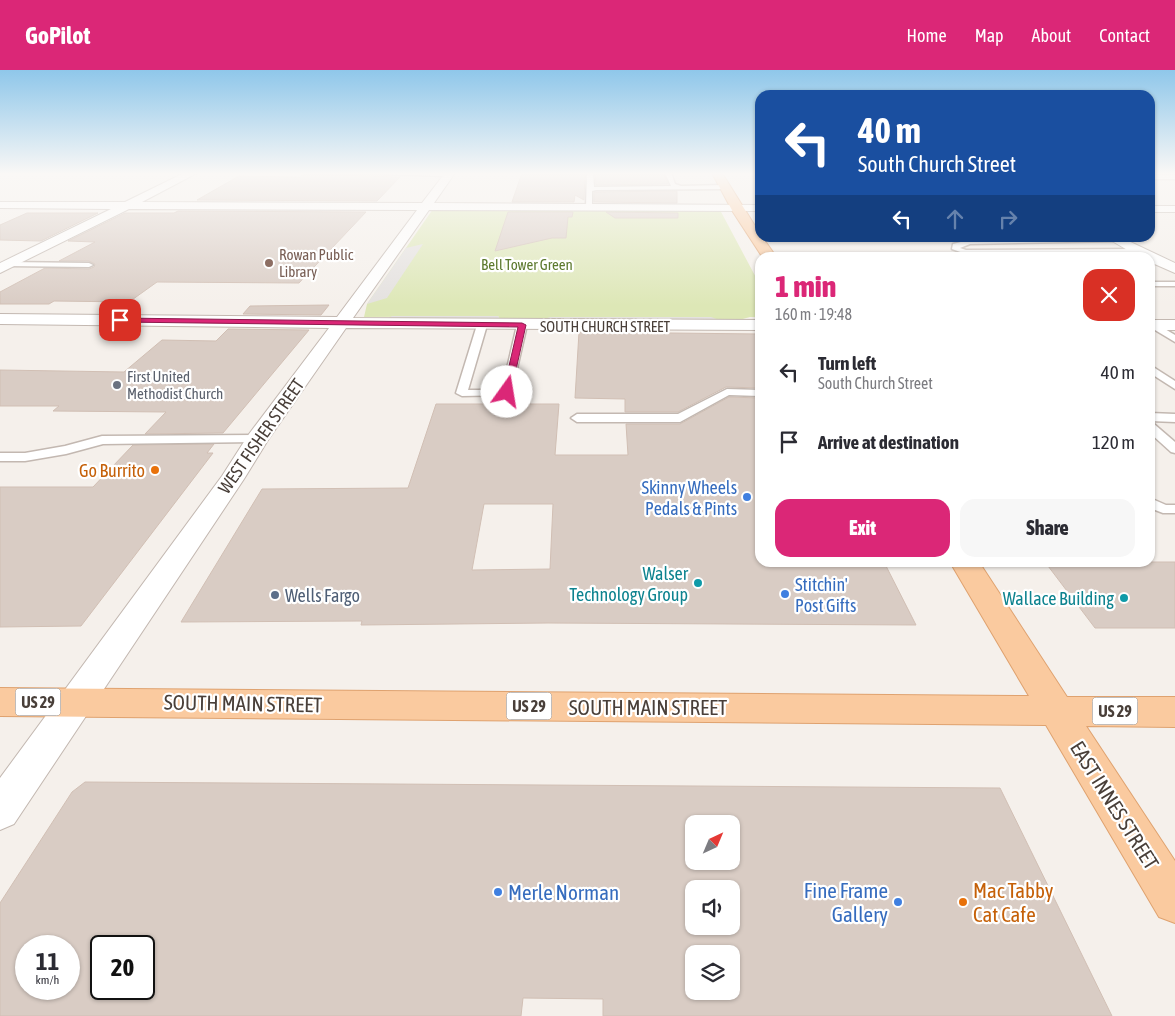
<!DOCTYPE html>
<meta charset="utf-8">
<style>
:root{--surface:#fff;--page:#f7f7f7;--text:#2b2b33;--muted:#7c7c81;--accent:#db2777}
body{margin:0;font-family:"Asap Condensed",sans-serif;background:var(--page);color:var(--text);height:100vh;display:flex;flex-direction:column;font-size:19px;white-space:nowrap}
*{box-sizing:border-box;margin:0}
p{font-size:16px;color:var(--muted)}
.icon{flex:none;width:28px;height:28px;fill:none;stroke:currentColor;stroke-width:2;stroke-linecap:round;stroke-linejoin:round}
.map{position:relative;flex:1;overflow:hidden}
.details{position:absolute;left:755px;top:182px;width:400px;height:315px;display:flex;flex-direction:column;background:var(--surface);border-radius:15px;box-shadow:0 1px 4px #0004}
.details>*{flex:none}
.banner{position:absolute;left:755px;top:20px;width:400px;height:152px;border-radius:15px;box-shadow:0 1px 4px #0004;background:#1a4fa0;color:#fff;overflow:hidden}
.needle{width:32px;rotate:44deg}
.tools{position:absolute;left:685px;top:745px;display:grid;gap:10px}
.tools a{display:grid;place-items:center;width:55px;height:55px;border-radius:10px;background:var(--surface);box-shadow:0 1px 4px #0004;font-size:25px}
.speed{position:absolute;left:15px;top:865px;display:flex;gap:10px;font-size:25px;font-weight:700;text-align:center}
.speed>*{display:grid;place-content:center;width:65px;height:65px;border-radius:50%;background:var(--surface);box-shadow:0 1px 4px #0004;line-height:1}
.speed small{font-size:12px;font-weight:400}
.speed .limit{border:2px solid #111;border-radius:8px;background:#fff;color:#111}
.pin{position:absolute;display:grid;place-items:center;width:42px;height:42px;color:#fff;margin:-21px;border-radius:10px;box-shadow:0 2px 8px #0006}
.me{position:absolute;width:55px;margin:-28px;rotate:13deg;stroke-linejoin:round;filter:drop-shadow(0 0 4px #0008)}
.turn{display:flex;align-items:center;gap:18px;height:105px;padding:0 20px;font-size:22px}
.turn .icon{width:65px;height:65px;stroke-width:2.5}
.turn b{display:block;font-size:35px;line-height:42px}
.lanes{display:flex;align-items:center;height:48px;padding:0 20px;background:#0003;justify-content:center;gap:25px;direction:ltr}
.lanes .off{opacity:.35}
.round{display:grid;place-items:center;flex:none;width:52px;height:52px;border-radius:15px;background:var(--page)}
.headline{display:flex;align-items:center;justify-content:space-between;height:85px;padding:0 20px}
h1{font-size:30px;font-weight:800;line-height:38px;color:var(--accent)}
.cta{display:flex;gap:10px;margin-top:auto;padding:10px 20px}
.cta a{flex:1;height:58px;border-radius:15px;background:var(--accent);color:#fff;font-size:20px;font-weight:800;line-height:58px;text-align:center}
.cta a+a{background:var(--page);color:var(--text)}
ul{padding:0;list-style:none}
li{display:flex;align-items:center;gap:15px;height:70px;padding:0 20px}
li div{flex:1}
li b{display:block;font-size:19px}
li em{font-style:normal}
header{display:flex;align-items:center;gap:30px;box-sizing:border-box;height:70px;padding:0 25px;background:var(--accent);color:#fff}
header strong{font-size:24px}
nav{display:flex;gap:28px;margin-inline-start:auto;font-size:18px}
.map>svg:first-child{display:block}
</style>
<header>
<strong>GoPilot</strong>
<nav><a>Home</a><a>Map</a><a>About</a><a>Contact</a></nav>
</header>
<div class="map">
<svg width="1175" height="946" viewBox="0 0 1175 946">
<rect width="100%" height="100%" fill="#f5f0eb"/>
<polygon fill="#dde7b6" points="433,139 720,140 760,215 760,247 750,247 728,253 500,249 498,246 364,247 367,234"/>
<g fill="#e4e1df">
<polygon points="423,174 387,228 367,234 406,178"/>
<polygon points="392,246 498,246 500,249 389,248"/>
<polygon points="547,247 711,247 728,253 557,250"/>
</g>
<g fill="#d9ccc4" stroke="#d1bfb4" fill-rule="evenodd">
<polygon points="522,103 585,103 584,130 575,125 574,132 512,132"/>
<polygon points="595,103 663,103 668,114 596,115"/>
<polygon points="304,104 400,107 377,131 197,130 239,106 300,107"/>
<polygon points="677,121 677,133 594,132 594,122 596,122"/>
<polygon points="178,141 366,142 299,213 157,212 129,232 54,231 49,234 0,234 0,222 45,198 89,199 94,197 95,194 89,191 59,191 95,172 68,171 125,143 174,143"/>
<polygon points="508,142 573,142 572,147 568,147 566,168 552,168 495,181"/>
<polygon points="606,142 678,143 678,148 615,148"/>
<polygon points="27,143 98,143 41,171 0,170 0,155"/>
<polygon points="329,235 321,245 243,244 250,236"/>
<polygon points="228,259 309,260 223,363 145,364 166,342 53,341 59,336 0,336 0,300 124,302 162,270 216,271"/>
<polygon points="579,262 760,264 760,318 726,317 678,342 625,342 625,329 575,328"/>
<path d="M 729,327 L 760,328 L 760,492 L 884,492 L 916,555 L 548,553 L 361,555 L 362,551 L 181,552 L 262,419 L 408,418 L 436,334 L 559,334 L 555,385 L 628,385 L 626,354 L 680,354 ZM 484,434 L 553,434 L 550,499 L 472,500 Z"/>
<polygon points="214,374 207,383 213,383 81,556 0,557 0,417 93,417 133,375"/>
<polygon points="1045,492 1175,492 1175,558 1095,558"/>
<path d="M 85,712 L 1000,718 L 1112,946 L 603,946 L 603,929 L 523,928 L 521,946 L 0,946 L 0,833 L 72,722 ZM 694,754 L 731,754 L 731,791 L 694,791 ZM 694,819 L 731,819 L 731,856 L 694,856 ZM 26,876 L 69,876 L 69,919 L 26,919 ZM 101,876 L 144,876 L 144,919 L 101,919 ZM 694,884 L 731,884 L 731,921 L 694,921 Z"/>
</g>
<g fill="none" stroke-linecap="round" stroke-linejoin="round">
<defs>
<g id="service">
<polygon points="339,103 451,103 452,104 449,106"/>
<polygon points="587,103 593,103 594,117 671,116 665,103 671,103 675,114 681,116 724,115 727,117 724,119 596,120 592,121 592,137 589,139 586,137"/>
<rect x="1150" y="105" width="25" height="4"/>
<polygon points="1087,168 1121,169 1117,171 970,174 960,178 966,180 1141,179 1145,181 1141,183 966,184 952,179 953,174 969,170"/>
<polygon points="6,192 89,193 93,195 89,197 9,196 5,194"/>
<polygon points="1150,210 1155,212 1175,212 1175,216 1150,216"/>
<polygon points="482,252 487,255 468,320 502,320 517,255 522,252 527,255 511,325 462,326 456,323 477,255"/>
<polygon points="1153,252 1175,265 1175,272 1150,257 1150,253"/>
<polygon points="1150,295 1175,311 1175,319 1150,303"/>
<polygon points="727,319 760,320 760,326 729,325 680,352 577,352 571,348 577,344 678,344"/>
<polygon points="1150,343 1175,344 1175,352 1150,351"/>
<polygon points="1150,353 1154,354 1175,372 1175,383 1171,382 1150,363"/>
<polygon points="257,365 263,369 261,372 103,374 66,384 25,391 0,391 0,383 25,383 65,376 102,366"/>
<polygon points="1150,428 1166,435 1175,435 1175,443 1163,443 1150,438"/>
</g>
<g id="minor">
<polygon points="184,103 197,103 142,132 422,133 445,103 455,103 434,133 760,135 760,141 429,140 353,248 760,250 760,260 346,258 268,370 244,409 14,754 0,760 0,708 222,406 249,364 329,258 0,254 0,244 337,247 417,140 129,139 0,203 0,193 111,139 0,138 0,132 125,132"/>
<rect x="1150" y="136" width="25" height="6"/>
<polygon points="1107,168 1122,168 1175,193 1175,203 1150,192 1150,188 1141,188"/>
<rect x="1150" y="250" width="25" height="10"/>
</g>
<g id="primary">
<polygon points="712,103 722,103 760,164 760,168 763,168 777,188 763,188 733,142"/>
<polygon points="950,492 979,492 1067,627 1175,627 1175,657 1086,656 1175,791 1175,853 1159,847 1046,655 0,646 0,618 1029,626"/>
</g>
</defs>
<use href="#service" stroke="#c3b8b1" stroke-width="3"/>
<use href="#minor" stroke="#c3b8b1" stroke-width="2"/>
<use href="#primary" stroke="#dfa26f" stroke-width="2"/>
<use href="#service" fill="#fff" fill-rule="evenodd"/>
<use href="#minor" fill="#fff" fill-rule="evenodd"/>
<use href="#primary" fill="#faca9f" fill-rule="evenodd"/>
</g>
<linearGradient id="sky" x2="0" y2="1"><stop stop-color="#8fc7ea"/><stop offset="0.44" stop-color="#faf8f6"/><stop offset="1" stop-color="#faf8f6" stop-opacity="0"/></linearGradient>
<rect width="1175" height="236" fill="url(#sky)"/>
<polygon fill="#db2777" stroke="#8e194d" points="117,248 522,253 526,255 511,322 507,325 503,322 518,257 120,252 116,250"/>
<circle fill="#8d6e63" stroke="#fff" stroke-width="2" cx="269" cy="193" r="5"/>
<circle fill="#6b7280" stroke="#fff" stroke-width="2" cx="117" cy="315" r="5"/>
<g fill="#e8710a" stroke="#fff" stroke-width="2">
<circle cx="155" cy="400" r="5"/>
<circle cx="963" cy="832" r="5"/>
</g>
<g fill="#3f7fe0" stroke="#fff" stroke-width="2">
<circle cx="747" cy="427" r="5"/>
<circle cx="785" cy="524" r="5"/>
<circle cx="498" cy="822" r="5"/>
<circle cx="898" cy="832" r="5"/>
</g>
<g fill="#0f9aa8" stroke="#fff" stroke-width="2">
<circle cx="698" cy="513" r="5"/>
<circle cx="1124" cy="528" r="5"/>
</g>
<circle fill="#5c6f8a" stroke="#fff" stroke-width="2" cx="275" cy="525" r="5"/>
<g text-anchor="middle" dominant-baseline="central" stroke-width="4.5" stroke-linejoin="round" paint-order="stroke">
<g font-size="15" fill="#785e54" stroke="#fff" text-anchor="start">
<text x="279" y="184">Rowan Public<tspan x="279" dy="17">Library</tspan></text>
</g>
<g font-size="15" fill="#5c792e" stroke="#fff">
<text x="527" y="194">Bell Tower Green</text>
</g>
<g font-size="15" fill="#493f39" stroke="#fff">
<text x="605" y="256">SOUTH CHURCH STREET</text>
</g>
<g font-size="15" fill="#5b616d" stroke="#fff" text-anchor="start">
<text x="127" y="306">First United<tspan x="127" dy="17">Methodist Church</tspan></text>
</g>
<g fill="#fff" stroke="#807974" stroke-width="1">
<rect x="15.5" y="618.5" width="45" height="27" rx="4"/>
<rect x="506.5" y="622.5" width="45" height="27" rx="4"/>
<rect x="1092.5" y="627.5" width="45" height="27" rx="4"/>
</g>
<g font-size="16" font-weight="bold" fill="#493f39">
<text x="38" y="632">US 29</text>
<text x="529" y="636">US 29</text>
<text x="1115" y="641">US 29</text>
</g>
<g font-size="18" fill="#493f39" stroke="#fff">
<text transform="translate(261 366) rotate(-55)">WEST FISHER STREET</text>
</g>
<g font-size="18" fill="#c56008" stroke="#fff" text-anchor="end">
<text x="145" y="400">Go Burrito</text>
</g>
<g font-size="18" fill="#366cbe" stroke="#fff" text-anchor="end">
<text x="737" y="417">Skinny Wheels<tspan x="737" dy="21">Pedals &amp; Pints</tspan></text>
<text x="795" y="514" text-anchor="start">Stitchin'<tspan x="795" dy="21">Post Gifts</tspan></text>
</g>
<g font-size="18" fill="#0d838f" stroke="#fff" text-anchor="end">
<text x="688" y="503">Walser<tspan x="688" dy="21">Technology Group</tspan></text>
<text x="1114" y="528">Wallace Building</text>
</g>
<g font-size="18" fill="#4e5e75" stroke="#fff" text-anchor="start">
<text x="285" y="525">Wells Fargo</text>
</g>
<g font-size="21" fill="#493f39" stroke="#fff">
<text transform="translate(243 633) rotate(1)">SOUTH MAIN STREET</text>
<text x="648" y="637">SOUTH MAIN STREET</text>
<text transform="translate(1115 735) rotate(58)">EAST INNES STREET</text>
</g>
<g font-size="21" fill="#366cbe" stroke="#fff" text-anchor="end">
<text x="888" y="820">Fine Frame<tspan x="888" dy="24">Gallery</tspan></text>
<text x="508" y="822" text-anchor="start">Merle Norman</text>
</g>
<g font-size="21" fill="#c56008" stroke="#fff" text-anchor="start">
<text x="973" y="820">Mac Tabby<tspan x="973" dy="24">Cat Cafe</tspan></text>
</g>
</g>
</svg>
<div class="tools">
<a><svg class="needle" viewBox="-14 -14 28 28"><path d="M0-13l5 13h-10z" fill="#e53935"/><path d="M0 13l5-13h-10z" fill="#7c7c81"/></svg></a>
<a><svg class="icon" aria-label="sound" viewBox="0 0 24 24"><path d="M4 9h4l5-4v14l-5-4H4zM17 9q2 3 0 6"/></svg></a>
<a><svg class="icon" aria-label="layers" viewBox="0 0 24 24"><path d="M12 4l9 5-9 5-9-5zM3 14l9 5 9-5"/></svg></a>
</div>
<div class="speed"><div>11<small>km/h</small></div><div class="limit">20</div></div>
<div class="pin" style="left:120px;top:250px;background:#d93025"><svg class="icon" aria-label="arrive" viewBox="0 0 24 24"><path d="M6 21V4h12l-3 4 3 4H6"/></svg></div>
<svg class="me" style="left:507px;top:322px" viewBox="-20 -20 40 40"><circle r="19" fill="#fff"/><path d="M0-13L10 11 0 6-10 11z" fill="#db2777"/></svg>
<div class="banner">
<div class="turn"><svg class="icon" aria-label="left" viewBox="0 0 24 24"><path d="M17 20v-9H6M10 6l-5 5 5 5"/></svg><div><b>40 m</b>South Church Street</div></div>
<div class="lanes"><svg class="icon" aria-label="left" viewBox="0 0 24 24"><path d="M17 20v-9H6M10 6l-5 5 5 5"/></svg><svg class="icon off" aria-label="ahead" viewBox="0 0 24 24"><path d="M12 20V5M6 11l6-6 6 6"/></svg><svg class="icon off" aria-label="right" viewBox="0 0 24 24"><path d="M7 20v-9h11M14 6l5 5-5 5"/></svg></div>
</div>
<section class="details">
<div class="headline"><div><h1>1 min</h1><p>160 m · 19:48</p></div><a class="round" style="background:#d93025;color:#fff"><svg class="icon" aria-label="close" viewBox="0 0 24 24"><path d="M6 6l12 12M18 6L6 18"/></svg></a></div>
<ul>
<li><svg class="icon" aria-label="left" viewBox="0 0 24 24"><path d="M17 20v-9H6M10 6l-5 5 5 5"/></svg><div><b>Turn left</b><p>South Church Street</p></div><em>40 m</em></li>
<li><svg class="icon" aria-label="arrive" viewBox="0 0 24 24"><path d="M6 21V4h12l-3 4 3 4H6"/></svg><div><b>Arrive at destination</b></div><em>120 m</em></li>
</ul>
<div class="cta"><a>Exit</a><a>Share</a></div>
</section>
</div>
